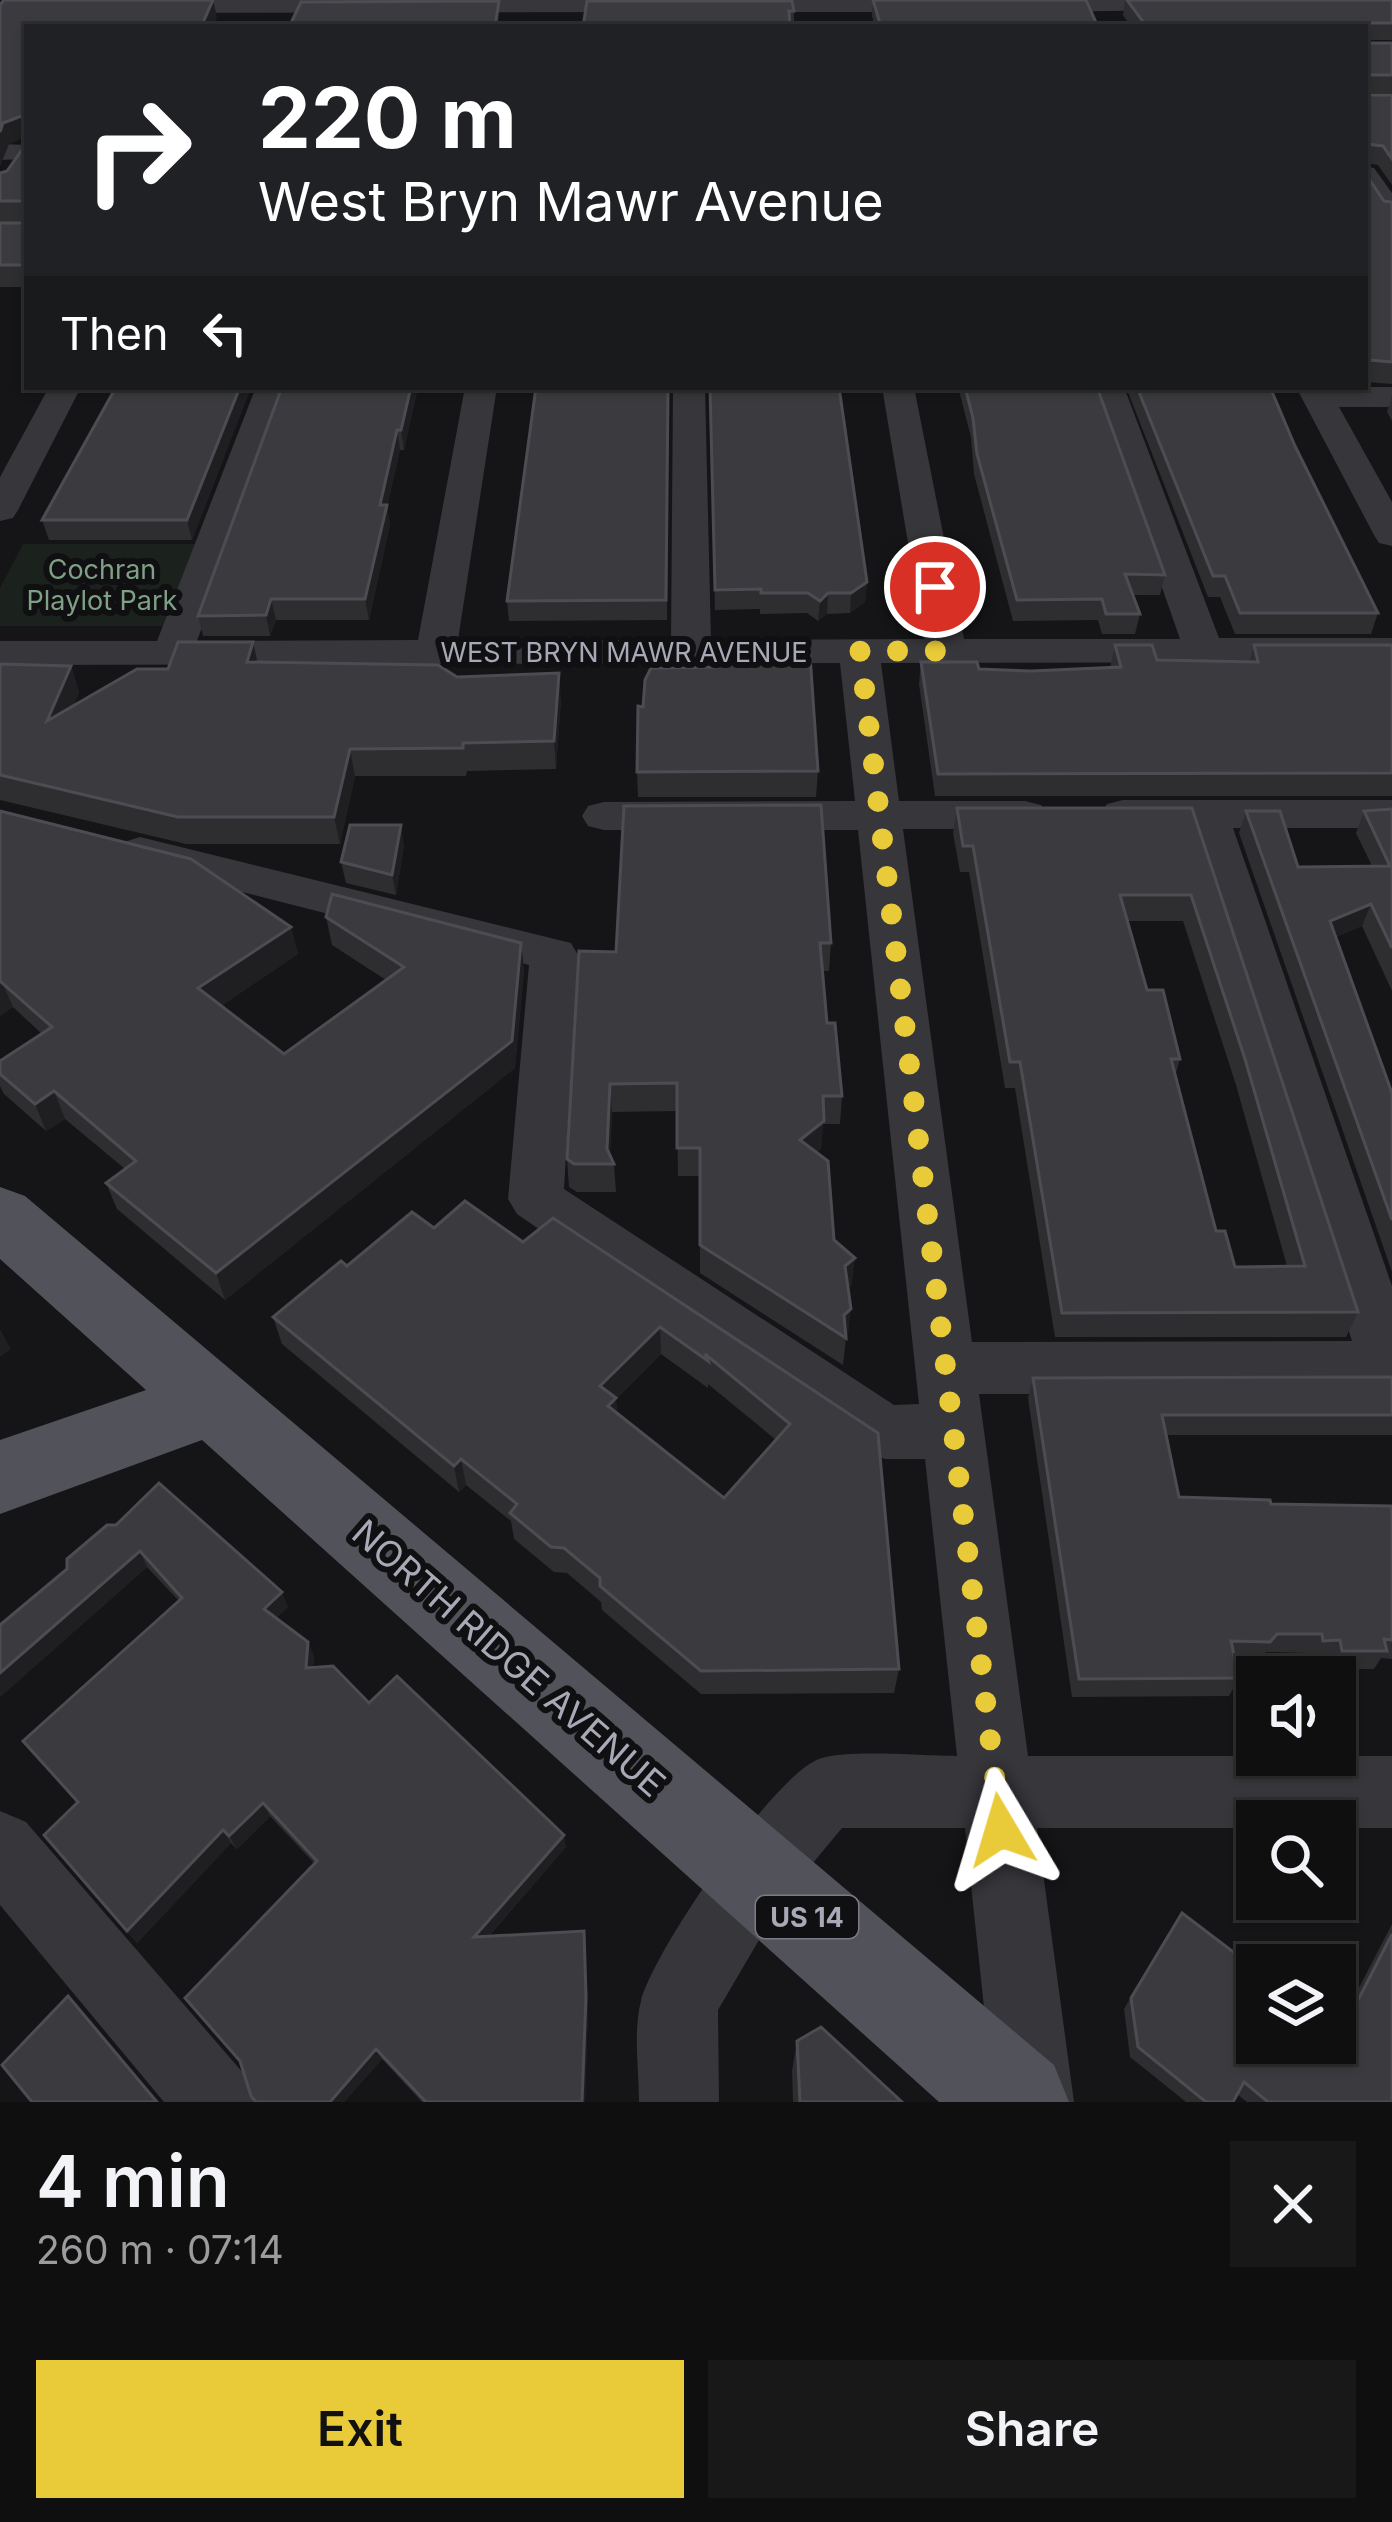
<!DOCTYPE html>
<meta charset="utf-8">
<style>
:root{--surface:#100f10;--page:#191819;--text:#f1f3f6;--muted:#9c9c9f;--line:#302f30;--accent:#e9cb39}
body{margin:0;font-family:Inter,sans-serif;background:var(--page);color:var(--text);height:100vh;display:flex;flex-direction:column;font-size:45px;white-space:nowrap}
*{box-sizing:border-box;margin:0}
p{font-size:39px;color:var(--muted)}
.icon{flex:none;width:66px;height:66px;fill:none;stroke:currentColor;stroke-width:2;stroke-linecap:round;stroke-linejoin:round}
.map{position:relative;height:2102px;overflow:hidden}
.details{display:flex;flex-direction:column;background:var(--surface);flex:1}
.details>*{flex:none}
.guide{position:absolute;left:24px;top:24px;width:1344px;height:366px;border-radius:0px;box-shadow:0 3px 9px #0004,0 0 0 3px var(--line);background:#202124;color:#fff;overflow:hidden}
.controls{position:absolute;left:1236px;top:1656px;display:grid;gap:24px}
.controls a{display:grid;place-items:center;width:120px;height:120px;border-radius:0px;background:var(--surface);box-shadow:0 3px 9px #0004,0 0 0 3px var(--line);font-size:60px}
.pin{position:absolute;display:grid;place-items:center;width:102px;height:102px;color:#fff;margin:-51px;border:6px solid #fff;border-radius:50%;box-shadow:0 3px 12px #0007}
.me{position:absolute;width:132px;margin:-66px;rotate:353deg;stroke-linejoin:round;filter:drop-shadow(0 0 9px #0008)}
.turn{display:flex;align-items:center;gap:42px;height:252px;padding:0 36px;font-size:54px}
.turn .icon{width:156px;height:156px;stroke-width:2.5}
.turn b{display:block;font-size:84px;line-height:102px}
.then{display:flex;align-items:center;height:114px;padding:0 36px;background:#0003;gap:24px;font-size:45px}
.round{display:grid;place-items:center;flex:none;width:126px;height:126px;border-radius:0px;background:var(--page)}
.summary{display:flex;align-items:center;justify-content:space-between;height:204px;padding:0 36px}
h1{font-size:72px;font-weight:600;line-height:90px}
.action{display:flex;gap:24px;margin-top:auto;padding:24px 36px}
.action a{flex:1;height:138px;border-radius:0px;background:var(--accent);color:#111;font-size:48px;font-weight:600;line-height:138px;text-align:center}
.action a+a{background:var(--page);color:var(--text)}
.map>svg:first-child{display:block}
</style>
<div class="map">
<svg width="1392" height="2102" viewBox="0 0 1392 2102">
<rect width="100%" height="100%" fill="#151416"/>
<polygon fill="#1b211d" points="23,544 203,544 173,626 0,626 0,588"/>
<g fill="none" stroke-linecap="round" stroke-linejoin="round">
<g fill="#36363b" fill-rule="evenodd">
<polygon points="659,0 664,5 653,12 145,13 134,6 143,0"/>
<polygon points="721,0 947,0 952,5 941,12 727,12 716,5"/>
<polygon points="1013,0 1201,0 1204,4 1193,10 1021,12 1010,5"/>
<polygon points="0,144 27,145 27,159 0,160"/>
<polygon points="1365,166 1374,168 1392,193 1392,220 1382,218 1365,193"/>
<polygon points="49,387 81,387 18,510 13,518 0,521 0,477"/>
<path d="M 256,387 L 288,387 L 197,641 L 418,640 L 465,387 L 497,387 L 458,640 L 671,640 L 673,387 L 705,387 L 711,640 L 924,639 L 882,387 L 914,387 L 964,639 L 1180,639 L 1092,387 L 1124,387 L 1219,638 L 1392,638 L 1392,662 L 881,663 L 899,801 L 1025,801 L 1041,805 L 1047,815 L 1041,825 L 1025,829 L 903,829 L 972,1342 L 1352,1341 L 1188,828 L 1107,824 L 1101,814 L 1107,804 L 1123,800 L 1392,800 L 1392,828 L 1233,828 L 1392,1286 L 1392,1393 L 979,1394 L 1028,1756 L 1392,1756 L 1392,1828 L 1335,1828 L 1335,1821 L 1257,1821 L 1257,1828 L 1037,1828 L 1074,2102 L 994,2102 L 965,1828 L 842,1828 L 783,1899 L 718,2010 L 719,2102 L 639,2102 C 639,2070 633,2031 641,2001 C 653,1952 774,1775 819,1759 C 847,1749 923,1756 957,1756 L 925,1459 L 885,1459 L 863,1451 L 517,1214 L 508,1199 L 529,965 L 124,862 L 117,852 L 124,842 L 140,837 L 571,943 L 578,955 L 564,1189 L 894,1405 L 919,1404 L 858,830 L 604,830 L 588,826 L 582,816 L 588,806 L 604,802 L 855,801 L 840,663 L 0,665 L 0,641 L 157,641 Z"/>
<polygon points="1296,387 1392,387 1392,407 1339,407 1392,502 1392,546 1379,543 1374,535"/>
<polygon points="0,1811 26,1822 244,2074 256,2102 164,2102 0,1905"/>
</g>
<polygon fill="#52525a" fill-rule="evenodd" points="0,1187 25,1196 1054,2065 1069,2102 939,2102 202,1440 0,1514 0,1440 146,1390 0,1259"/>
</g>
<g fill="#2e2e31" fill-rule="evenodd">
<polygon points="873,0 1098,27 875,27 872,16"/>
<polygon points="1125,0 1392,0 1392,40 1366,40 1366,43 1392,43 1392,93 1367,93 1367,95 1392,95 1392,185 1378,165 1367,163 1367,176 1384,201 1392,202 1392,384 1365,382 1365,27 1131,27 1123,15"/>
<polygon points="0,5 217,17 27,27 27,287 0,287 0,173 7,171 26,144 25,137 9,144 0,166"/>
<polygon points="794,11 794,26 583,27"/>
<polygon points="116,387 251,387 192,540 49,540 42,520"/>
<polygon points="418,387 404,450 400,450 387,507 390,525 369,620 276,620 270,636 203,636 198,616"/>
<polygon points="668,387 667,620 509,621 507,601"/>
<polygon points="710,387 867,582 865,602 850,613 827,614 818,621 807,613 760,614 760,609 715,610"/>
<polygon points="958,387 1097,387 1165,575 1160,595 1133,595 1140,614 1135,634 1102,634 1098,620 1013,621 974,474 971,437"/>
<polygon points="1126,387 1270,387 1295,446 1378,613 1371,634 1235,634 1220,597 1208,597"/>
<polygon points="1392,396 1392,421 1387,412"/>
<polygon points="1115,645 1157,660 1250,661 1254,645 1392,645 1392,796 935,796 919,684 921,662 979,669 1031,671 1110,668"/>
<polygon points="258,662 457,677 561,700 556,769 467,771 466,776 355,776 340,844 186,844 0,800 0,664 71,666 79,692 74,705 168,669"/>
<polygon points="818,771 816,797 638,797 637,772"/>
<path d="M 957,808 L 1192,808 L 1358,1312 L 1346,1337 L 1055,1337 L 1015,1088 L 1005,1088 L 969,872 L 960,872 L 953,833 ZM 1127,921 L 1183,921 L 1236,1085 L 1287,1266 L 1235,1267 L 1216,1231 L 1175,1076 L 1180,1059 L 1147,990 Z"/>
<polygon points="1392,809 1392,991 1362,926 1336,937 1392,1093 1392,1272 1239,833 1246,811 1298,867 1372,866 1356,833 1364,811"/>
<polygon points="0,811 291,927 298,954 221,1006 284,1054 386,980 332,945 326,917 521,943 524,970 515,1068 225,1300 117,1209 106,1183 125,1169 65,1119 46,1131 4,1094 0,1086 0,1061 42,1034 13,1007 0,1016"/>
<polygon points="404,845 396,895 346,883 341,862"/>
<polygon points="831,943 829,971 822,971 827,1023 842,1096 840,1124 823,1124 821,1149 817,1152 834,1240 852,1285 848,1288 848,1336 846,1338 843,1365 700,1273 700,1176 678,1176 677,1111 612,1112 610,1155 614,1164 616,1192 577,1192 569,1187 567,1159 616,952"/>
<path d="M 523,1242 L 878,1433 L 899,1669 L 894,1693 L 701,1694 L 602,1610 L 601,1602 L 567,1573 L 554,1572 L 514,1539 L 511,1521 L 466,1485 L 459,1492 L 282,1344 L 273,1317 L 347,1266 ZM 661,1354 L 708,1388 L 708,1384 L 776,1440 L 724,1498 L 617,1413 L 616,1399 Z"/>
<polygon points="1392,1377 1392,1435 1166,1435 1179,1497 1271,1504 1392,1506 1392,1659 1381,1658 1374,1669 1330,1669 1328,1659 1312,1659 1310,1653 1266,1652 1260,1660 1235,1660 1239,1678 1229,1696 1072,1697 1028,1398 1033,1378"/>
<polygon points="107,1525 288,1607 276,1618 308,1642 314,1657 313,1667 369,1703 566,1847 489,1936 584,1931 588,2007 585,2102 422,2102 382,2059 344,2102 256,2102 314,1863 270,1816 237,1849 231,1843 137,1943 44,1835 77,1803 23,1741 179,1601 147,1567 0,1697 0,1625 67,1569"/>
<polygon points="1174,1924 1257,2043 1349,2007 1392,1924 1392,2102 1247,2102 1237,2094 1233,2102 1186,2102 1130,2057 1124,2009"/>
<polygon points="797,2041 902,2102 793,2102 792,2071"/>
</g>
<g fill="#1f1e20">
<polygon points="213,0 217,17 213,27 201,27"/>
<polygon points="499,1 499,27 495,27"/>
<polygon points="24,115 27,136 9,144 0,166 0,132 3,123"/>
<polygon points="240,387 251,387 192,540 187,520"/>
<polygon points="411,387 418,387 404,450 401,430"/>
<polygon points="397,430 400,450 387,507 390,525 369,620 365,599 380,505"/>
<polygon points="867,582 865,602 850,613 851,593"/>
<polygon points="828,593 827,614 818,621 820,601"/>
<polygon points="271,599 276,620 270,636 266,615"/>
<polygon points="253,642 259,669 247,662"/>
<polygon points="71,666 79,692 56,748 47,721"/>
<polygon points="559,673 561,700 556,769 554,741"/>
<polygon points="350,749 355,776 340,844 334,817"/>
<polygon points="401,825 404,845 396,895 392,875"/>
<polygon points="1371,904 1362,926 1321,943 1330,921"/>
<polygon points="291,927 298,954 207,1016 198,988"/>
<polygon points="521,943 524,970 515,1068 225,1300 216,1273"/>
<polygon points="1,980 13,1007 0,1016 0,981"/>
<polygon points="610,1084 612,1112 609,1164 607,1149"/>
<polygon points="54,1091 65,1119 46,1131 35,1104"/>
<polygon points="824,1121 821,1149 798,1168 800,1140"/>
<polygon points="855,1258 852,1285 842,1294 845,1266"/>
<polygon points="851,1309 848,1336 846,1338 844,1315"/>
<polygon points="660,1327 661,1354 616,1399 618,1425 600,1386"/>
<polygon points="0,1329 11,1349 0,1357"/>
<polygon points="461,1459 466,1485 459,1492 454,1466"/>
<polygon points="140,1551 147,1567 0,1697 0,1673"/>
<polygon points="282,1592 288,1607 271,1624 264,1609"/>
<polygon points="308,1642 314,1657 312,1682 306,1668"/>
<polygon points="263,1803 270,1816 237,1849 229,1836"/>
<polygon points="223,1830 231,1843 137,1943 127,1931"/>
<polygon points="564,1835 566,1847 478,1948 474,1937"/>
<polygon points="584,1931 588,2007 585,2102 582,2102"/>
<polygon points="376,2049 382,2059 344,2102 330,2102"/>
</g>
<g fill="#3b3b3f" stroke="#4c4d52" stroke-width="3" fill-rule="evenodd">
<polygon points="4,0 213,0 201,27 27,27 27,265 0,265 0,223 24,223 24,201 0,201 0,173 7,171 26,144 24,115 3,123 0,132 0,5"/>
<polygon points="873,0 1086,0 1098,27 881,27"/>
<polygon points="1127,0 1392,0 1392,23 1366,23 1366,43 1392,43 1392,75 1366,75 1367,95 1392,95 1392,159 1383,146 1367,144 1367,176 1384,201 1392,202 1392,362 1370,360 1365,353 1365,27 1147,27"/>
<polygon points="499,1 495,27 289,27 301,2"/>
<polygon points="587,1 792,1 794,11 789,11 790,27 583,27"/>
<polygon points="116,387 240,387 187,520 42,520"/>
<polygon points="282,387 411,387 401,430 397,430 380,505 387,505 365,599 271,599 266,615 198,616"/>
<polygon points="536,387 668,387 666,600 507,601"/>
<polygon points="710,387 839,387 867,582 851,593 828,593 820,601 808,593 761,593 761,589 715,590"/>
<polygon points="965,387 1097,387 1165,575 1125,574 1140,614 1106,614 1102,599 1017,600 977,454 973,418"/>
<polygon points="1137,387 1270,387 1295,446 1378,613 1240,613 1225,576 1213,576"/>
<polygon points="178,642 253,642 247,662 438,665 457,677 559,673 554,741 463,743 463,748 350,749 334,817 178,817 0,775 0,664 71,666 47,721 137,669 168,669"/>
<polygon points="1115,645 1152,645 1157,660 1258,662 1254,645 1392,645 1392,773 938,774 921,662 977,662 979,669 1031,671 1121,667"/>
<polygon points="714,655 810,655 818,771 637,772 638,706 643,707 645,680 651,668 714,667"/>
<polygon points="821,805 831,943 820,943 827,1023 835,1023 842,1096 823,1096 824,1121 800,1140 828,1161 834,1240 855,1258 845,1266 851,1309 844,1315 846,1338 700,1245 700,1148 677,1148 677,1083 610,1084 607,1149 614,1164 574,1164 567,1159 579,951 616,952 624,806"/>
<path d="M 957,808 L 1192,808 L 1358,1312 L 1062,1313 L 1020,1062 L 1010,1062 L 973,846 L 963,846 ZM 1120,895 L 1191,895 L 1245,1059 L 1305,1266 L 1235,1267 L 1225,1231 L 1216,1231 L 1171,1059 L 1180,1059 L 1163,990 L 1147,990 Z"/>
<polygon points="1392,809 1392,948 1371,904 1330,921 1392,1093 1392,1220 1246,811 1280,811 1298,867 1390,866 1364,811"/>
<polygon points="0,811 191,859 291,927 198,988 284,1054 404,967 326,917 332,894 521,943 512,1041 216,1273 106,1183 136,1161 54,1091 35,1104 0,1074 0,1061 52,1027 0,981"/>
<polygon points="350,825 401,825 392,875 341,862"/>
<path d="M 465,1201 L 523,1242 L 553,1218 L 878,1433 L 899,1669 L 701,1671 L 600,1586 L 600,1578 L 564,1548 L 551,1547 L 510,1513 L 517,1504 L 461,1459 L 454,1466 L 273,1317 L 341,1261 L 347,1266 L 412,1212 L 434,1228 ZM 660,1327 L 708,1361 L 705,1354 L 790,1424 L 724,1498 L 608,1406 L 616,1398 L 600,1386 Z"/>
<polygon points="1392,1377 1392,1415 1162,1415 1179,1497 1270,1500 1271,1504 1392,1506 1392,1640 1384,1639 1387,1651 1342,1651 1340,1640 1323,1641 1322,1634 1277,1634 1270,1642 1231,1641 1239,1678 1079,1679 1033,1378"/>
<polygon points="159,1483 282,1592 264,1609 308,1642 306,1668 333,1666 369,1703 397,1676 564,1835 474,1937 584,1931 586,1996 582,2102 426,2102 376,2049 330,2102 256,2102 251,2096 240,2061 185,1998 317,1861 263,1803 229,1836 223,1830 127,1931 44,1835 78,1802 23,1741 182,1598 140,1551 0,1673 0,1625 67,1569 67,1559 107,1525 116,1525"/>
<polygon points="1182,1913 1257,1970 1257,2043 1335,2043 1335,1996 1353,2010 1392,1934 1392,2102 1268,2102 1244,2082 1233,2102 1206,2102 1138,2047 1131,1998"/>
<polygon points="68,1996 157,2102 32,2102 2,2065"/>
<polygon points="821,2027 902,2102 800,2102 797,2041"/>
</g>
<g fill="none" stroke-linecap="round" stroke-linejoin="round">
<polyline stroke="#e9cb39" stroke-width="21" stroke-dasharray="0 37.8" points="935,587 946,651 860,651 1001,1830"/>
</g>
<g text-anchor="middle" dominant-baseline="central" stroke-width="12" stroke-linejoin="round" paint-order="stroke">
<g font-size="27" fill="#7fa086" stroke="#100f11">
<text x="102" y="569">Cochran<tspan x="102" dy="31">Playlot Park</tspan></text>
</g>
<g font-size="27" fill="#a7a9b6" stroke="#100f11">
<text x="624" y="652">WEST BRYN MAWR AVENUE</text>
</g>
<rect fill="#100f11" stroke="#7a7b84" stroke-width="3" x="756" y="1896" width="102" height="42" rx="9"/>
<g font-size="27" font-weight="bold" fill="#a7a9b6">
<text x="807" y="1917">US 14</text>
</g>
<g font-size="36" fill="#a7a9b6" stroke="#100f11">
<text transform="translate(509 1658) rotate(41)">NORTH RIDGE AVENUE</text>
</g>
</g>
</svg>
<div class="controls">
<a><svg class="icon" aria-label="sound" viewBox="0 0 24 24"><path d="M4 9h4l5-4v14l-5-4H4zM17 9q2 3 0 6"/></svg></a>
<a><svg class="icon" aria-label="search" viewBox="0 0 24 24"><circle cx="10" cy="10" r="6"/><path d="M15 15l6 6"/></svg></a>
<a><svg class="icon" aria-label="layers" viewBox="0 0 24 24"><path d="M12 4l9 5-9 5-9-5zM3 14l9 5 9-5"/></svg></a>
</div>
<div class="pin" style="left:935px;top:587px;background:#d93025"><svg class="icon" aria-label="arrive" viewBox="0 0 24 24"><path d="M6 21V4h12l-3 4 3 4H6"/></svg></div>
<svg class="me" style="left:1001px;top:1830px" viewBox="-20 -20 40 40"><path d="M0-17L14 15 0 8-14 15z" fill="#e9cb39" stroke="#fff" stroke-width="4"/></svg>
<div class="guide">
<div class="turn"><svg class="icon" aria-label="right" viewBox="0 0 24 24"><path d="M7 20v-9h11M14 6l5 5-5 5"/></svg><div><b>220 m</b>West Bryn Mawr Avenue</div></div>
<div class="then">Then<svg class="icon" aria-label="left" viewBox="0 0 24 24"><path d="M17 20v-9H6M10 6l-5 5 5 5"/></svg></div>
</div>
</div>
<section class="details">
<div class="summary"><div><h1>4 min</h1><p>260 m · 07:14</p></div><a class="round"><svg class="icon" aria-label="close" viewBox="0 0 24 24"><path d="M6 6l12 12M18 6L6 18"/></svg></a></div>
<div class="action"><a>Exit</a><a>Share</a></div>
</section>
